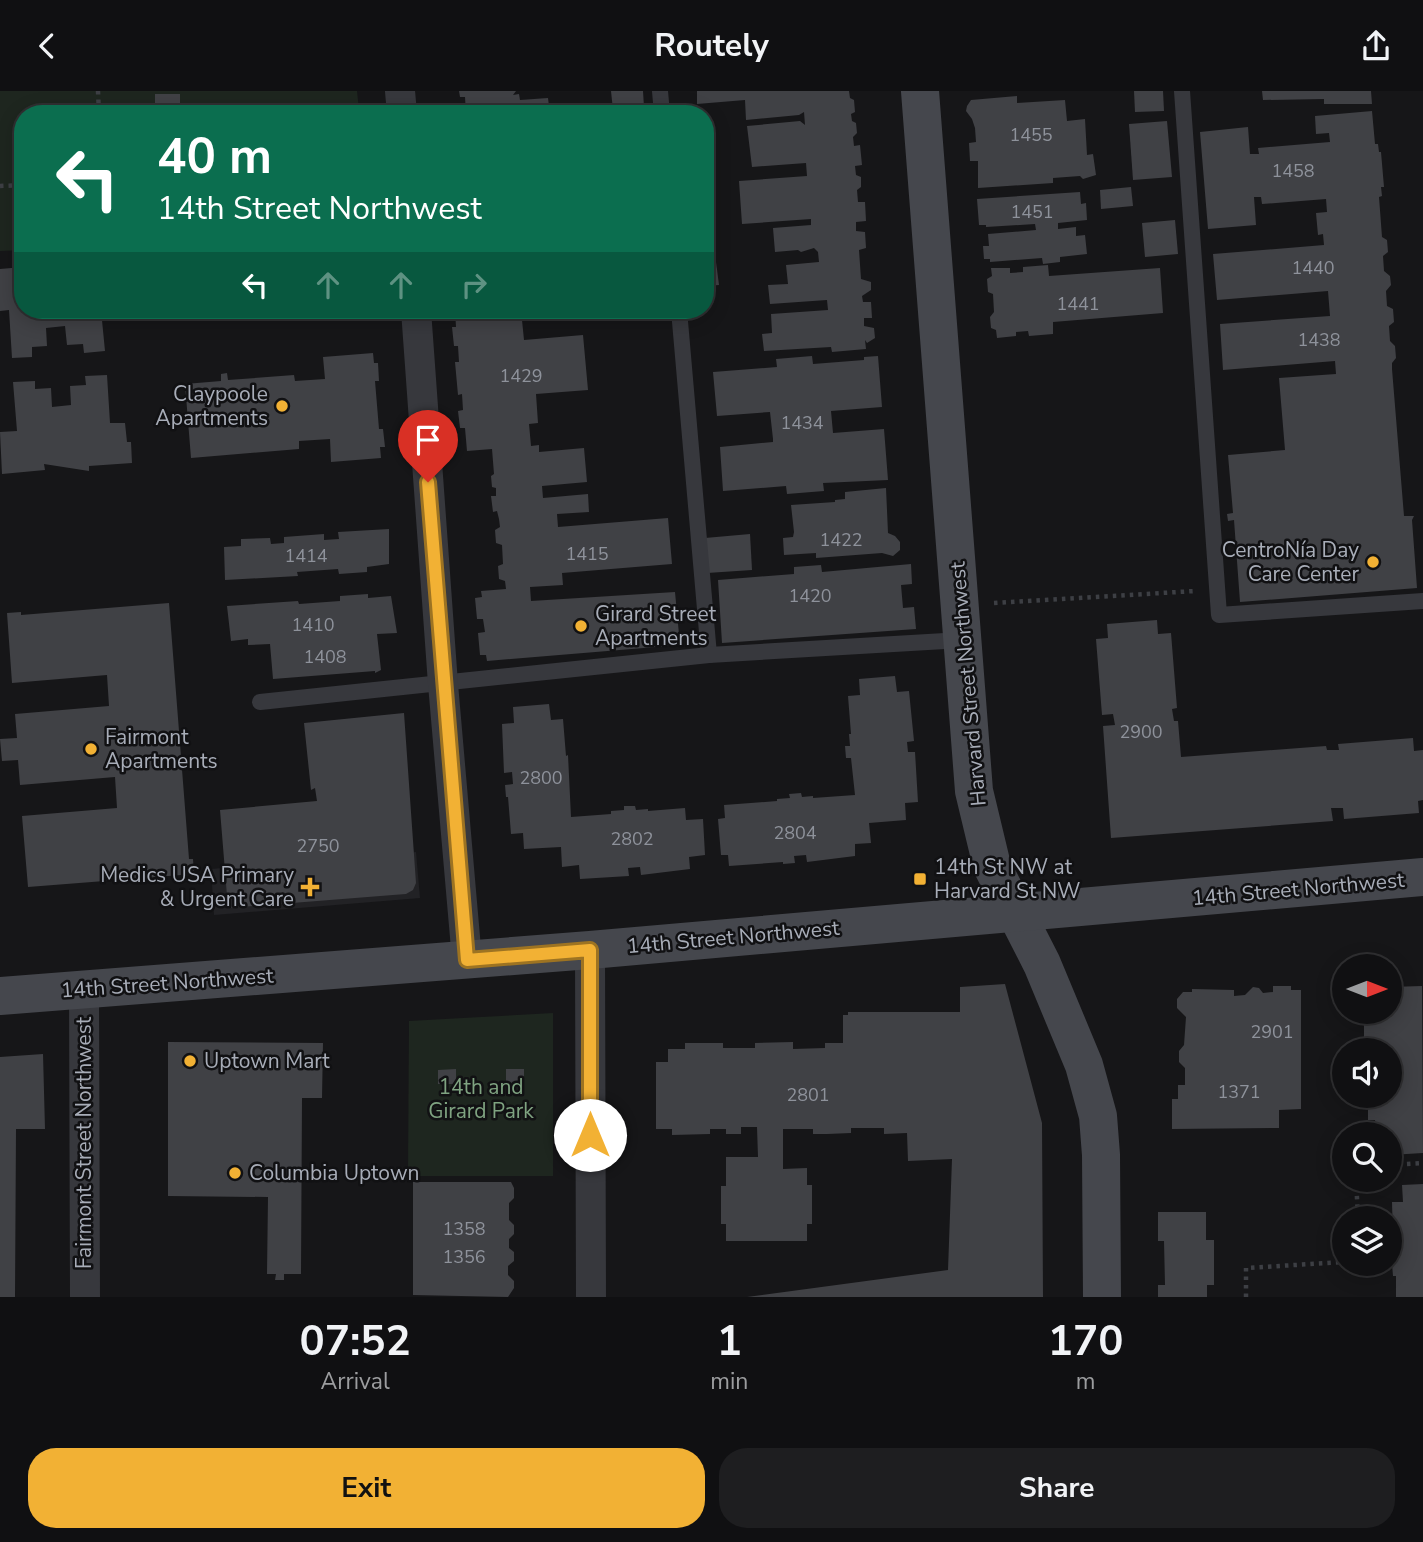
<!DOCTYPE html>
<meta charset="utf-8">
<style>
:root{--surface:#101012;--page:#1e1e20;--text:#f1f3f6;--muted:#9c9d9f;--line:#303032;--accent:#f2b134}
body{margin:0;font-family:"Nunito Sans",sans-serif;background:var(--page);color:var(--text);height:100vh;display:flex;flex-direction:column;font-size:26px;white-space:nowrap}
*{box-sizing:border-box;margin:0}
p{font-size:23px;color:var(--muted)}
.icon{flex:none;width:38px;height:38px;fill:none;stroke:currentColor;stroke-width:2;stroke-linecap:round;stroke-linejoin:round}
.map{position:relative;height:1206px;overflow:hidden}
.side{display:flex;flex-direction:column;background:var(--surface);flex:1}
.side>*{flex:none}
.banner{position:absolute;left:14px;top:14px;width:700px;height:214px;border-radius:28px;box-shadow:0 4px 18px #0003,0 0 0 2px var(--line);background:#0b6e4f;color:#fff;overflow:hidden}
.needle{width:46px;rotate:90deg}
.buttons{position:absolute;left:1332px;top:863px;display:grid;gap:14px}
.buttons a{display:grid;place-items:center;width:70px;height:70px;border-radius:50%;background:var(--surface);box-shadow:0 4px 18px #0003,0 0 0 2px var(--line);font-size:35px}
.pin{position:absolute;display:grid;place-items:center;width:60px;height:60px;color:#fff;margin:-72px -30px;border-radius:50% 50% 50% 0;rotate:-45deg;box-shadow:0 0 7px #0007}
.pin .icon{rotate:45deg}
.me{position:absolute;width:77px;margin:-38px;rotate:0deg;stroke-linejoin:round;filter:drop-shadow(0 0 5px #0008)}
.turn{display:flex;align-items:center;gap:24px;height:147px;padding:0 28px;font-size:32px}
.turn .icon{width:91px;height:91px;stroke-width:2.5}
.turn b{display:block;font-size:49px;line-height:60px}
.lanes{display:flex;align-items:center;height:66px;padding:0 28px;background:#0003;justify-content:center;gap:35px;direction:ltr}
.lanes .off{opacity:.35}
.eta{display:flex;justify-content:space-evenly;align-items:center;height:119px;text-align:center}
.eta b{font-size:42px;font-weight:700;line-height:49px}
.primary-button{display:flex;gap:14px;margin-top:auto;padding:14px 28px}
.primary-button a{flex:1;height:80px;border-radius:28px;background:var(--accent);color:#111;font-size:28px;font-weight:700;line-height:80px;text-align:center}
.primary-button a+a{background:var(--page);color:var(--text)}
header{display:flex;justify-content:space-between;align-items:center;height:91px;padding:0 28px;background:var(--surface);font-size:32px;font-weight:700}
.map>svg:first-child{display:block}
</style>
<header><svg class="icon" aria-label="back" viewBox="0 0 24 24"><path d="M15 5l-7 7 7 7"/></svg>Routely<svg class="icon" aria-label="share" viewBox="0 0 24 24"><path d="M12 15V3M7 8l5-5 5 5M5 13v7h14v-7"/></svg></header>
<div class="map">
<svg width="1423" height="1206" viewBox="0 0 1423 1206">
<rect width="100%" height="100%" fill="#161618"/>
<polygon fill="#222225" points="416,761 420,807 214,824 211,778"/>
<g fill="#1e261f">
<polygon points="0,0 357,0 359,19 308,23 23,23 23,159 0,160"/>
<polygon points="553,922 553,1085 408,1085 409,930"/>
</g>
<g fill="#404145">
<polygon points="459,0 516,0 513,4 519,3 520,9 548,7 550,23 466,23 465,6 460,6"/>
<polygon points="611,0 643,0 644,16 613,19"/>
<polygon points="697,0 849,0 850,7 854,9 855,21 851,23 852,30 856,32 857,42 853,46 854,55 860,54 862,74 855,75 856,84 861,86 861,96 857,99 858,111 865,111 866,130 856,131 856,140 865,141 866,157 859,159 861,188 871,191 871,199 862,205 863,211 871,211 872,227 864,227 864,235 874,237 875,247 867,252 865,249 866,258 832,261 831,256 764,260 762,243 772,242 771,223 828,219 827,209 770,213 768,194 788,193 786,174 819,171 818,161 814,157 801,161 798,159 775,161 773,137 811,134 811,128 742,133 739,90 807,85 806,72 752,76 747,35 800,30 805,34 804,21 799,24 746,29 745,9 697,13"/>
<polygon points="1134,0 1163,0 1164,20 1135,21"/>
<polygon points="1262,0 1371,0 1372,13 1324,13 1324,8 1263,9"/>
<rect x="155" y="3" width="25" height="20"/>
<polygon points="1017,5 1017,12 1065,9 1067,30 1085,28 1087,64 1093,63 1096,84 1083,88 1080,85 1053,87 1053,92 978,97 978,70 970,70 969,52 976,51 975,37 972,28 966,20 967,15 971,9"/>
<polygon points="1372,20 1375,53 1378,53 1379,61 1381,61 1384,96 1381,96 1382,105 1379,106 1382,146 1387,149 1388,161 1383,165 1384,180 1390,185 1391,194 1386,200 1387,215 1393,218 1394,231 1389,235 1390,250 1395,255 1396,267 1392,272 1392,278 1404,425 1414,425 1412,429 1417,497 1240,511 1234,429 1228,430 1227,423 1233,422 1228,364 1285,359 1279,287 1336,283 1335,270 1223,279 1220,233 1330,225 1328,200 1217,209 1213,163 1324,154 1323,143 1318,144 1316,122 1327,121 1326,108 1262,113 1261,106 1254,106 1256,134 1208,138 1200,41 1248,36 1250,63 1259,63 1258,57 1330,51 1329,42 1316,43 1315,25"/>
<polygon points="1167,30 1172,86 1133,89 1129,33"/>
<polygon points="1131,96 1133,115 1101,118 1100,99"/>
<polygon points="1080,101 1081,113 1086,112 1087,129 1058,132 1058,138 1076,136 1076,145 1085,144 1087,163 1060,166 1060,171 1043,173 1042,167 990,171 990,168 984,168 983,155 989,155 988,143 1036,139 1035,133 986,136 986,134 979,134 977,108"/>
<polygon points="1175,129 1178,163 1145,166 1142,132"/>
<polygon points="716,171 719,194 705,195 705,172"/>
<polygon points="1048,174 1049,185 1160,177 1163,222 1053,231 1053,243 1029,245 1028,240 1016,241 1016,245 997,247 996,239 991,237 990,226 994,221 993,203 988,201 987,188 992,185 991,177 1010,177 1010,182 1023,181 1023,176"/>
<polygon points="23,176 23,219 101,219 105,260 84,262 83,253 67,254 65,235 46,237 47,255 32,256 32,266 12,267 9,219 0,220 0,178"/>
<polygon points="455,219 521,219 524,249 583,244 588,299 536,303 538,332 529,333 531,355 539,354 539,361 584,357 587,391 542,395 543,407 588,403 589,421 557,423 558,436 668,427 672,473 562,482 563,494 530,496 531,510 675,501 680,554 487,570 486,564 480,564 478,542 485,541 483,528 477,528 475,507 482,506 481,500 506,498 505,490 499,488 498,475 503,473 502,454 496,452 495,439 500,436 499,428 497,420 493,421 491,405 496,405 496,397 492,396 491,385 494,383 492,358 467,360 465,337 460,337 458,320 463,319 462,303 458,304 455,271 459,271 458,255 454,255 452,236 456,236"/>
<polygon points="373,262 374,272 378,272 379,290 375,290 379,338 383,338 385,356 380,356 381,367 331,371 330,348 299,350 299,358 191,367 185,293 221,290 221,283 227,282 228,289 294,284 295,290 325,288 323,266"/>
<polygon points="812,265 813,273 864,269 864,266 878,265 882,316 831,320 833,342 884,338 888,389 823,392 824,400 787,403 786,395 723,400 720,356 773,351 773,348 770,321 717,325 713,281 777,276 776,268"/>
<polygon points="107,284 110,332 125,332 127,351 131,351 132,372 89,375 89,380 44,373 45,379 2,383 0,341 17,340 13,291 35,290 35,298 51,297 52,316 71,314 70,295 86,294 85,285"/>
<polygon points="886,397 888,442 895,445 900,451 900,459 893,465 882,462 816,467 816,462 784,464 783,447 793,446 794,441 791,414 835,411 835,409 845,408 845,401"/>
<polygon points="389,438 389,473 367,476 367,481 339,483 338,478 297,481 298,485 225,489 224,456 241,455 241,448 270,447 271,453 284,452 284,446 324,443 324,449 339,448 338,441"/>
<polygon points="750,443 752,479 707,482 705,447"/>
<polygon points="911,473 912,493 901,494 903,517 914,516 916,538 722,552 718,489 794,483 794,476 821,474 822,481"/>
<polygon points="368,503 368,507 391,505 397,542 377,543 381,579 375,582 375,580 273,588 270,553 248,554 248,548 231,550 227,515 298,510 299,513 340,510 340,505"/>
<polygon points="169,512 189,768 193,768 194,783 28,796 22,725 117,717 115,686 20,694 18,669 2,670 0,648 17,647 15,623 109,615 107,584 12,592 7,522 21,521 21,524"/>
<polygon points="1157,529 1158,543 1171,542 1177,617 1172,618 1174,630 1178,630 1181,666 1326,655 1327,659 1339,659 1338,653 1413,647 1414,660 1423,659 1423,709 1418,710 1419,722 1344,728 1343,717 1331,717 1333,730 1111,747 1103,635 1115,634 1113,623 1102,624 1096,548 1108,547 1107,533"/>
<polygon points="895,585 897,601 909,600 914,650 907,651 908,661 915,661 918,711 905,712 906,729 869,732 871,752 855,753 855,765 807,771 806,764 794,765 795,772 783,773 783,771 729,775 728,764 721,764 718,728 725,727 724,714 777,710 777,708 790,707 789,703 801,702 802,706 813,705 813,707 855,704 851,667 846,667 845,655 850,655 849,643 851,643 848,605 860,604 859,588"/>
<polygon points="549,613 551,629 563,628 566,665 568,664 571,726 611,723 611,720 624,719 624,715 635,715 636,719 648,718 648,720 685,717 686,729 703,728 705,764 689,766 690,778 641,784 640,776 628,777 629,785 580,788 579,774 562,776 561,756 524,758 523,742 511,743 508,706 506,706 505,694 513,693 512,681 504,682 502,633 514,632 513,616"/>
<polygon points="404,622 416,792 413,799 406,803 393,804 228,817 220,719 317,710 315,697 311,699 304,632"/>
<polygon points="1005,893 1042,1032 1043,1206 747,1206 948,1179 952,1068 908,1070 907,1042 884,1043 884,1037 851,1037 851,1042 827,1043 813,1043 813,1038 783,1038 783,1078 807,1077 807,1094 812,1094 812,1133 807,1133 807,1150 726,1150 726,1133 721,1133 721,1095 726,1095 726,1066 758,1066 757,1036 741,1036 741,1043 726,1043 726,1038 710,1038 710,1043 672,1044 672,1038 656,1038 656,971 668,971 668,958 685,958 685,952 723,952 723,957 755,957 755,952 793,951 793,958 825,957 825,952 843,952 843,924 848,924 848,921 960,921 960,896"/>
<polygon points="1273,895 1291,895 1291,899 1301,899 1301,1018 1279,1019 1279,1037 1172,1038 1172,1008 1178,1008 1178,994 1185,994 1185,977 1179,971 1179,960 1184,954 1186,926 1177,917 1177,908 1183,901 1192,901 1192,898 1234,899 1234,905 1245,904 1253,896 1259,897 1263,902 1273,901"/>
<polygon points="1422,895 1423,1062 1390,1064 1390,1043 1376,1041 1375,1029 1368,1029 1368,1018 1374,1017 1374,1004 1390,1004 1390,959 1372,958 1371,946 1364,946 1364,933 1371,933 1370,920 1390,920 1390,896"/>
<polygon points="168,951 323,952 322,1007 302,1007 301,1183 284,1183 284,1189 275,1189 276,1183 267,1183 268,1106 168,1105"/>
<polygon points="43,963 45,1038 16,1038 15,1206 0,1206 0,966"/>
<polygon points="456,978 456,993 438,993 438,979"/>
<rect x="506" y="978" width="18" height="15"/>
<polygon points="413,1091 511,1091 514,1097 514,1107 509,1112 509,1129 514,1134 514,1143 509,1148 509,1157 514,1161 514,1170 508,1175 508,1184 514,1190 514,1197 508,1206 413,1204"/>
<polygon points="1423,1093 1423,1206 1396,1206 1396,1185 1393,1185 1392,1173 1390,1173 1390,1148 1393,1148 1392,1111 1403,1111 1402,1094"/>
<polygon points="1158,1121 1206,1121 1206,1149 1214,1149 1214,1194 1207,1194 1207,1206 1158,1206 1158,1194 1165,1194 1164,1150 1158,1150"/>
</g>
<g fill="none" stroke-linecap="round" stroke-linejoin="round">
<g stroke="#3d3f44" stroke-width="4.5" stroke-dasharray="3.5 5" stroke-linecap="butt">
<polyline points="98,0 99,23"/>
<polyline points="0,95 23,94"/>
<polyline points="994,512 1195,500"/>
<polyline points="1390,1074 1423,1072"/>
<polyline points="1356,1088 1358,1127"/>
<polyline points="1246,1206 1246,1177 1344,1171"/>
</g>
<g stroke="#37383d" stroke-width="16">
<polyline points="660,0 662,23"/>
<polyline points="1182,0 1219,524 1423,510"/>
<polyline points="679,219 709,564"/>
<polyline points="260,611 709,564 962,549"/>
</g>
<g stroke="#37383d" stroke-width="30">
<polyline points="400,0 402,23"/>
<polyline points="416,219 443,593 467,869"/>
<polyline points="590,859 591,1206"/>
<polyline points="84,898 85,1206"/>
</g>
<g stroke="#45474d" stroke-width="38">
<polyline points="920,0 974,700 992,775 1042,873 1084,974 1098,1025 1101,1064 1102,1206"/>
<polyline points="0,905 590,859 1423,786"/>
</g>
</g>
<g fill="none" stroke-linecap="round" stroke-linejoin="round">
<defs>
<polyline id="route" points="428,391 467,869 590,859 590,1044"/>
</defs>
<use href="#route" stroke="#9d7322" stroke-width="18"/>
<use href="#route" stroke="#f2b134" stroke-width="12"/>
</g>
<g fill="#f2b134" stroke="#111113" stroke-width="2.5">
<circle cx="282" cy="315" r="7"/>
<circle cx="1373" cy="471" r="7"/>
<circle cx="581" cy="535" r="7"/>
<circle cx="91" cy="658" r="7"/>
<rect x="913" y="781" width="14" height="14" rx="3.5"/>
<path d="M306.5 785.5h7v7h7v7h-7v7h-7v-7h-7v-7h7z"/>
<circle cx="190" cy="970" r="7"/>
<circle cx="235" cy="1082" r="7"/>
</g>
<g text-anchor="middle" dominant-baseline="central" stroke-width="5" stroke-linejoin="round" paint-order="stroke">
<g font-size="18" fill="#8e929b">
<text x="1031" y="44">1455</text>
<text x="1293" y="80">1458</text>
<text x="1032" y="121">1451</text>
<text x="1313" y="177">1440</text>
<text x="1078" y="213">1441</text>
<text x="1319" y="249">1438</text>
<text x="521" y="285">1429</text>
<text x="802" y="332">1434</text>
<text x="841" y="449">1422</text>
<text x="587" y="463">1415</text>
<text x="306" y="465">1414</text>
<text x="810" y="505">1420</text>
<text x="313" y="534">1410</text>
<text x="325" y="566">1408</text>
<text x="1141" y="641">2900</text>
<text x="541" y="687">2800</text>
<text x="795" y="742">2804</text>
<text x="632" y="748">2802</text>
<text x="318" y="755">2750</text>
<text x="1272" y="941">2901</text>
<text x="1239" y="1001">1371</text>
<text x="808" y="1004">2801</text>
<text x="464" y="1138">1358</text>
<text x="464" y="1166">1356</text>
</g>
<g font-size="21" fill="#a8adb8" stroke="#111113" text-anchor="start">
<text x="268" y="303" text-anchor="end">Claypoole<tspan x="268" dy="24">Apartments</tspan></text>
<text x="1359" y="459" text-anchor="end">CentroNía Day<tspan x="1359" dy="24">Care Center</tspan></text>
<text x="595" y="523">Girard Street<tspan x="595" dy="24">Apartments</tspan></text>
<text x="105" y="646">Fairmont<tspan x="105" dy="24">Apartments</tspan></text>
<text x="934" y="776">14th St NW at<tspan x="934" dy="24">Harvard St NW</tspan></text>
<text x="294" y="784" text-anchor="end">Medics USA Primary<tspan x="294" dy="24">&amp; Urgent Care</tspan></text>
<text x="204" y="970">Uptown Mart</text>
<text x="249" y="1082">Columbia Uptown</text>
</g>
<g font-size="21" fill="#a8adb8" stroke="#111113">
<text transform="translate(968 593) rotate(-95)">Harvard Street Northwest</text>
<text transform="translate(1298 798) rotate(-5)">14th Street Northwest</text>
<text transform="translate(733 846) rotate(-5)">14th Street Northwest</text>
<text transform="translate(167 892) rotate(-4)">14th Street Northwest</text>
<text transform="translate(84 1052) rotate(-90)">Fairmont Street Northwest</text>
</g>
<g font-size="21" fill="#7fa381" stroke="#111113">
<text x="481" y="996">14th and<tspan x="481" dy="24">Girard Park</tspan></text>
</g>
</g>
</svg>
<div class="buttons">
<a><svg class="needle" viewBox="-14 -14 28 28"><path d="M0-13l5 13h-10z" fill="#e53935"/><path d="M0 13l5-13h-10z" fill="#9c9d9f"/></svg></a>
<a><svg class="icon" aria-label="sound" viewBox="0 0 24 24"><path d="M4 9h4l5-4v14l-5-4H4zM17 9q2 3 0 6"/></svg></a>
<a><svg class="icon" aria-label="search" viewBox="0 0 24 24"><circle cx="10" cy="10" r="6"/><path d="M15 15l6 6"/></svg></a>
<a><svg class="icon" aria-label="layers" viewBox="0 0 24 24"><path d="M12 4l9 5-9 5-9-5zM3 14l9 5 9-5"/></svg></a>
</div>
<div class="pin" style="left:428px;top:391px;background:#d93025"><svg class="icon" aria-label="arrive" viewBox="0 0 24 24"><path d="M6 21V4h12l-3 4 3 4H6"/></svg></div>
<svg class="me" style="left:590px;top:1044px" viewBox="-20 -20 40 40"><circle r="19" fill="#fff"/><path d="M0-13L10 11 0 6-10 11z" fill="#f2b134"/></svg>
<div class="banner">
<div class="turn"><svg class="icon" aria-label="left" viewBox="0 0 24 24"><path d="M17 20v-9H6M10 6l-5 5 5 5"/></svg><div><b>40 m</b>14th Street Northwest</div></div>
<div class="lanes"><svg class="icon" aria-label="left" viewBox="0 0 24 24"><path d="M17 20v-9H6M10 6l-5 5 5 5"/></svg><svg class="icon off" aria-label="ahead" viewBox="0 0 24 24"><path d="M12 20V5M6 11l6-6 6 6"/></svg><svg class="icon off" aria-label="ahead" viewBox="0 0 24 24"><path d="M12 20V5M6 11l6-6 6 6"/></svg><svg class="icon off" aria-label="right" viewBox="0 0 24 24"><path d="M7 20v-9h11M14 6l5 5-5 5"/></svg></div>
</div>
</div>
<section class="side">
<div class="eta">
<div><b>07:52</b><p>Arrival</p></div>
<div><b>1</b><p>min</p></div>
<div><b>170</b><p>m</p></div>
</div>
<div class="primary-button"><a>Exit</a><a>Share</a></div>
</section>
